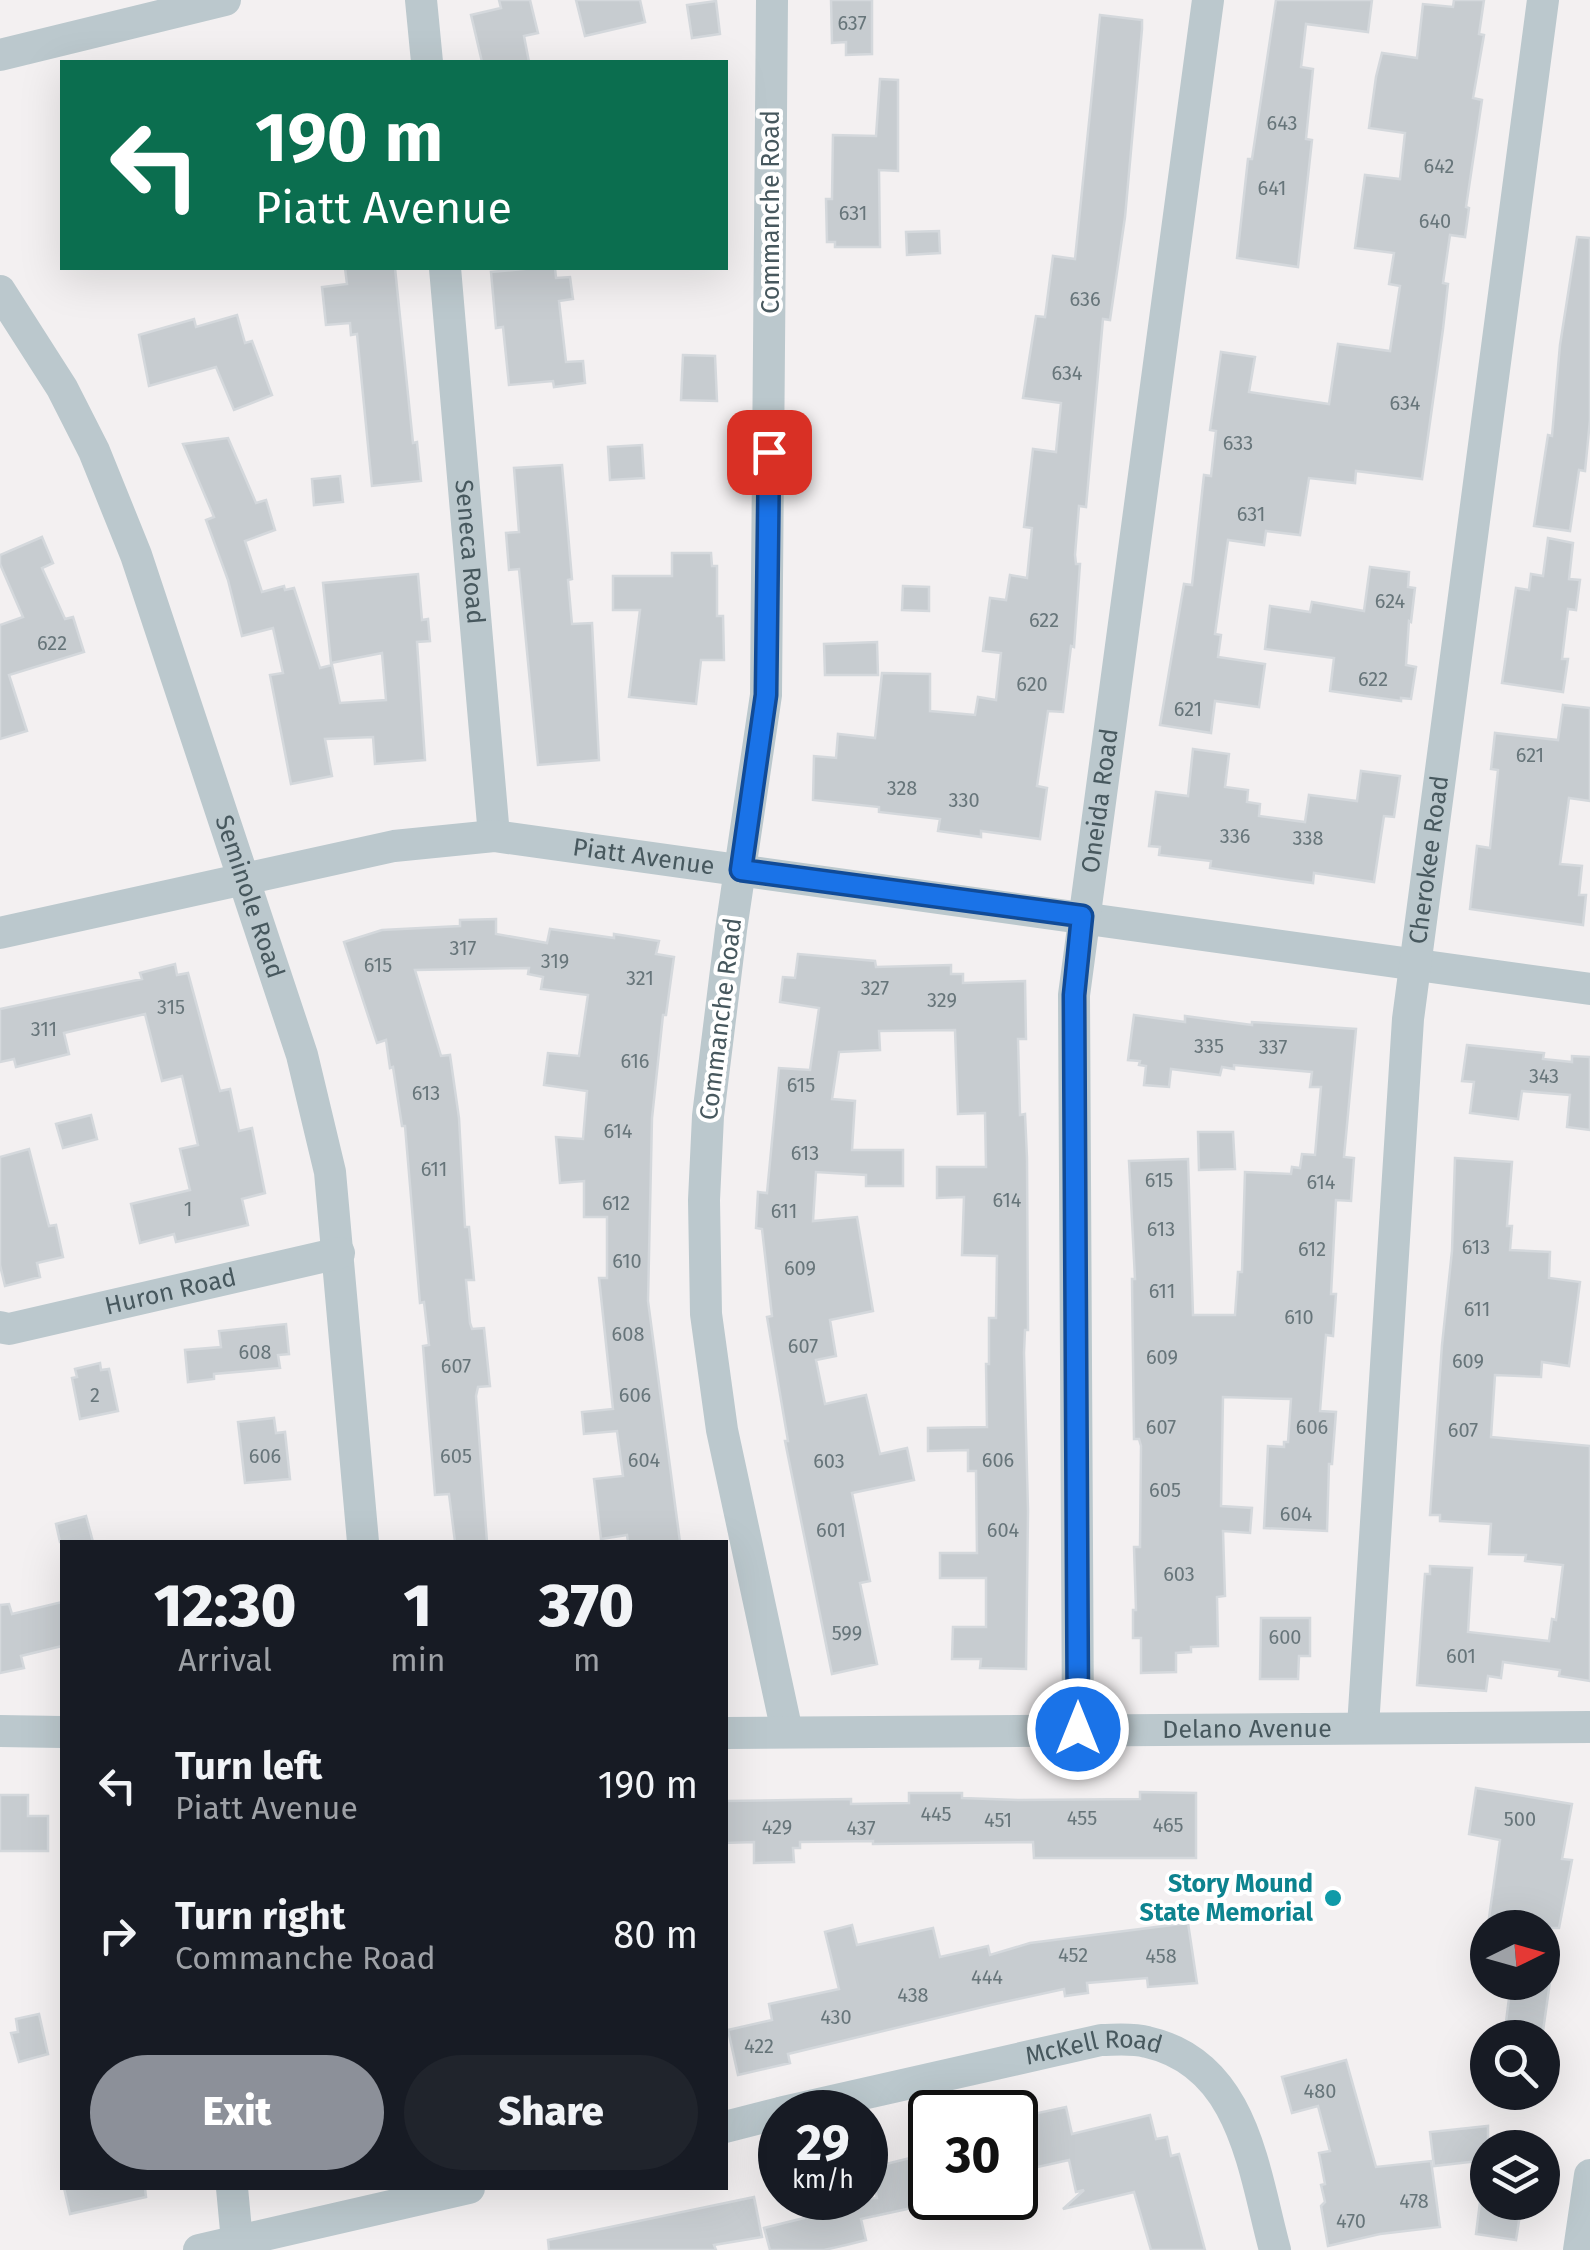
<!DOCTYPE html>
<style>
:root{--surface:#171b24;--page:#20242c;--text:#f1f3f6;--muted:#9ea1a6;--accent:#8c9099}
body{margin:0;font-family:"Fira Sans",sans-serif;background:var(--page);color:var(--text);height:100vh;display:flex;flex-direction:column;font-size:38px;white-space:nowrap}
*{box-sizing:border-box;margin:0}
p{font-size:32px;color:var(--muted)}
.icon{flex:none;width:55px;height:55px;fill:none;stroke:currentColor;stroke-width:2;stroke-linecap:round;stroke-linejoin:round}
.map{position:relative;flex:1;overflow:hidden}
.panel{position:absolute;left:60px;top:1540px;width:668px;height:650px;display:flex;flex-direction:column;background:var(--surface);border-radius:0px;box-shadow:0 10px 40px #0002}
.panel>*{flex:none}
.banner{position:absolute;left:60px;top:60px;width:668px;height:210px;border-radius:0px;box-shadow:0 10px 40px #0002;background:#0b6e4f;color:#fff;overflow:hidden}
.needle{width:65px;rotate:85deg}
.buttons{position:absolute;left:1470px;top:1910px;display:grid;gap:20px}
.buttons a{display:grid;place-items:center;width:90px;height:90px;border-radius:50%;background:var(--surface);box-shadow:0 10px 40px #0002;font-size:50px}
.speed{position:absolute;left:758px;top:2090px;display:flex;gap:20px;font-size:50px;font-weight:700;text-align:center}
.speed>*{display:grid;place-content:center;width:130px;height:130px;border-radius:50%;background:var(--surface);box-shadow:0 10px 40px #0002;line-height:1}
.speed small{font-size:25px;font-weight:400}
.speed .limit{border:5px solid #111;border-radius:15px;background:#fff;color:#111}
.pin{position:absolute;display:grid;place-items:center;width:85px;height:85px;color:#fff;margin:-42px;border-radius:20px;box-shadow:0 5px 15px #0006}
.me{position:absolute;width:110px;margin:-55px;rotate:0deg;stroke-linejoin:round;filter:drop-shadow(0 0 8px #0008)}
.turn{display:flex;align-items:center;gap:35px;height:210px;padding:0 30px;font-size:45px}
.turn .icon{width:130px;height:130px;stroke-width:2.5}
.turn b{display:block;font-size:70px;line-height:85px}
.eta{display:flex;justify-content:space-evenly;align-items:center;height:170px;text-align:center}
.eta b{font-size:60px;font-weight:800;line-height:70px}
.button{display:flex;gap:20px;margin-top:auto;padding:20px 30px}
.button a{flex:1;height:115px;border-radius:60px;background:var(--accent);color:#fff;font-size:40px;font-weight:800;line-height:115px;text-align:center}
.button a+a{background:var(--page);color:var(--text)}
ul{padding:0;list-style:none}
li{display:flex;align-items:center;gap:30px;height:150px;padding:0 30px}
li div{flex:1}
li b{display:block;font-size:38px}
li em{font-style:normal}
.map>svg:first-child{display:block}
</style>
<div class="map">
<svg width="1590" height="2250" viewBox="0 0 1590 2250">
<rect width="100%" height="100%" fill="#f3f0f1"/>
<g fill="#c7ccd0" stroke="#d4d8dc" stroke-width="2.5">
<polygon points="499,0 530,0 538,33 524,36 529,62 482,62 471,15 501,8"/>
<polygon points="576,0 640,0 645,22 585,36"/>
<polygon points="831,0 872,0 872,54 846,55 846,42 832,43"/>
<polygon points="1276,0 1372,0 1368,32 1306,24 1301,67 1313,69 1306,139 1312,140 1298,267 1237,258 1248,159 1252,159"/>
<polygon points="1454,0 1484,0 1479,34 1484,35 1473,98 1482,100 1466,207 1469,208 1465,237 1450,235 1443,283 1448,284 1443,329 1422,479 1356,471 1355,483 1309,478 1300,535 1266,531 1264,545 1228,540 1215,634 1221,635 1218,657 1265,664 1259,707 1215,701 1211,733 1160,725 1184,584 1192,585 1204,475 1211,476 1216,431 1210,430 1221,352 1255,357 1249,392 1329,404 1338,344 1390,351 1400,286 1389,284 1394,253 1355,248 1365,175 1400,179 1405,133 1369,128 1376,77 1382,53 1417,58 1423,4 1453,7"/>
<polygon points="716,1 720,34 692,38 687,5"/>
<polygon points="1100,15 1142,20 1142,29 1125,217 1110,320 1103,319 1086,507 1079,506 1075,555 1076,564 1080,564 1074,647 1071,646 1063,712 1048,711 1037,786 1047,788 1040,839 981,831 981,837 938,831 940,819 879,812 879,807 813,800 814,756 836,758 838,734 875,738 882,673 930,674 930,711 975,715 978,697 996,700 1001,653 983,651 990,598 1006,600 1010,575 1027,578 1032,528 1024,527 1033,449 1056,452 1061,403 1023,398 1036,316 1045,317 1053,256 1075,259"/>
<polygon points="880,79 898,80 898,171 879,170 880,247 835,247 835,242 827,242 826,199 832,199 833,135 876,136"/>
<polygon points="939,231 940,253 907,255 906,232"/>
<polygon points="1577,237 1590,238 1590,420 1585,471 1579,470 1570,531 1534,526 1548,435 1552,436 1560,345"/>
<polygon points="345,268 395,268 413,443 417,442 421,481 372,486 357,334 351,335 350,323 326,325 322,287 347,284"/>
<polygon points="534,268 555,268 556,278 570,277 573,299 559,301 566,362 583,361 585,383 554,387 553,381 509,385 503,327 496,328 491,272"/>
<polygon points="237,315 245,343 252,341 272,395 234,410 216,367 149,386 139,335 194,319 196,327"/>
<polygon points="683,355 715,356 717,401 681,400"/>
<polygon points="228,438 256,503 266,500 275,530 245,541 262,592 284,586 285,590 294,588 320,668 332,665 340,703 386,700 382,653 331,663 323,583 418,574 422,620 428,619 430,641 417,642 425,760 375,764 373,737 325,739 332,776 291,784 270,675 283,673 273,628 242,636 228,580 206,520 214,517 183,444"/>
<polygon points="642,445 644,478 610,480 608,447"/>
<polygon points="562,465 572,579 568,580 572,624 592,623 599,760 538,765 519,569 509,570 506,533 519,532 514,468"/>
<polygon points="340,476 343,502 314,505 312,479"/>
<polygon points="42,537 53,563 42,568 65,619 73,617 84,652 9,675 27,731 0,739 0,625 23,617 0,564 0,555"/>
<polygon points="1548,538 1573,543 1569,579 1580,580 1576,610 1568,609 1562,659 1568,659 1563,692 1502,683 1516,588 1529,590 1531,574 1543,576"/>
<polygon points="672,553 711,553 712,566 717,566 717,616 723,616 724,660 701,660 696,704 629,697 640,610 613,610 613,576 672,576"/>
<polygon points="1370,567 1409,572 1408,587 1415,588 1411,622 1409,621 1406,665 1416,667 1411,699 1401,698 1401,701 1330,691 1334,658 1265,649 1270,606 1310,612 1312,602 1364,611"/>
<polygon points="903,586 929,587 929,611 902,610"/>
<polygon points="877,642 878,675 825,675 824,644"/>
<polygon points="1563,705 1590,708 1590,801 1569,798 1560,864 1582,866 1579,895 1586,895 1583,925 1470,909 1477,846 1490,848 1498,770 1491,769 1495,733 1558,740"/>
<polygon points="1193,749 1229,754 1225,787 1248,790 1247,802 1260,804 1259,816 1305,822 1309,795 1357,801 1361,771 1400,776 1394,817 1384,816 1374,882 1314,873 1313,883 1290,880 1210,868 1211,861 1159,855 1160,847 1149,846 1156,792 1188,796"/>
<polygon points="496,919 496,934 547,943 550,929 614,938 614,934 659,941 656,954 674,957 666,1015 663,1015 652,1118 648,1301 680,1542 628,1542 627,1535 601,1539 594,1479 623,1476 617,1431 584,1434 582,1412 613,1409 599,1278 607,1278 607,1217 584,1217 584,1181 560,1183 556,1137 583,1139 587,1091 544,1085 548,1053 579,1056 588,995 541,989 543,977 528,974 529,968 415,970 441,1056 450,1055 459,1118 465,1227 469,1227 474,1280 466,1280 470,1323 472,1329 484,1328 490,1386 478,1387 476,1396 487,1542 455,1542 449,1494 435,1495 423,1346 429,1345 424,1302 420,1303 405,1126 402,1126 393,1067 390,1068 386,1040 377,1043 344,942 382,930 460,926 460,920"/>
<polygon points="798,954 875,961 876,967 951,965 951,974 963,974 963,983 1025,981 1026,1039 1018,1039 1020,1115 1025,1114 1027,1158 1028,1330 1025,1330 1024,1353 1028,1511 1026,1669 980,1668 981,1659 952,1659 953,1627 986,1627 986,1578 940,1578 940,1553 977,1553 976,1471 968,1471 968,1450 928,1451 928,1428 987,1427 986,1364 989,1364 989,1318 996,1318 997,1256 962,1255 964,1197 937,1198 937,1167 986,1167 985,1113 958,1114 955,1030 879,1031 880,1050 839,1052 832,1099 855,1101 852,1150 903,1150 903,1186 866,1186 866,1175 816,1172 813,1221 857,1217 873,1311 830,1320 836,1356 816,1360 825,1404 866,1395 880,1454 907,1448 914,1480 852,1493 870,1581 860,1583 877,1664 832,1674 785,1441 788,1441 767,1317 772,1316 762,1229 756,1228 758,1192 767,1193 779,1068 810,1070 819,1008 780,1002 783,977 795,978"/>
<polygon points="175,964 177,975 188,973 220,1091 230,1089 239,1131 252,1128 265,1193 242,1199 248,1225 176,1242 174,1234 140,1243 131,1204 190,1190 180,1149 198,1145 182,1076 162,1081 145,1014 64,1033 69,1054 16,1067 14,1059 0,1062 0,1009 142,979 140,973"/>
<polygon points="1134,1015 1185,1022 1185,1016 1252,1025 1252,1022 1356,1029 1344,1157 1354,1158 1351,1201 1336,1200 1331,1294 1336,1294 1333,1336 1326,1335 1320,1411 1336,1412 1332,1464 1329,1464 1327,1531 1264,1528 1268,1446 1284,1447 1284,1442 1288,1442 1291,1399 1223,1397 1221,1506 1252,1508 1250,1533 1223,1531 1225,1596 1217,1597 1218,1646 1191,1647 1191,1652 1176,1653 1176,1672 1141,1673 1141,1638 1133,1638 1133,1610 1136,1610 1134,1547 1140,1547 1141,1446 1139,1439 1134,1439 1132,1279 1135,1279 1129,1161 1188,1159 1193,1315 1235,1315 1238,1272 1242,1272 1245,1172 1291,1174 1292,1167 1300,1168 1302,1154 1315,1155 1321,1087 1310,1087 1312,1072 1234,1065 1234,1069 1222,1067 1220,1075 1171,1069 1169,1087 1144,1085 1146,1066 1139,1065 1140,1061 1128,1060"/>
<polygon points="1467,1045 1544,1053 1543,1059 1572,1062 1572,1056 1590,1057 1590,1130 1567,1127 1570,1095 1522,1091 1518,1119 1470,1113 1474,1082 1462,1081"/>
<polygon points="91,1115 97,1139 63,1148 56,1124"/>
<polygon points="1198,1132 1233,1132 1235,1169 1199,1170"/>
<polygon points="29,1149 49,1226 56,1225 63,1257 37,1263 40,1277 5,1286 0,1265 0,1157"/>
<polygon points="1455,1158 1512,1162 1507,1226 1512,1226 1510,1250 1550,1252 1549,1278 1580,1282 1569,1366 1542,1362 1541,1377 1495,1375 1491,1437 1590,1446 1590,1681 1559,1676 1560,1670 1503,1662 1501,1678 1488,1676 1486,1691 1417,1685 1425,1574 1430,1574 1430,1566 1472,1568 1468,1632 1549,1641 1552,1619 1556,1620 1563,1565 1525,1561 1526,1555 1489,1554 1491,1524 1440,1521 1440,1515 1430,1515 1442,1345 1452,1251"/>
<polygon points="286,1324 289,1354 278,1355 280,1368 214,1374 214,1379 188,1382 185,1350 221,1347 219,1331"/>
<polygon points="100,1363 101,1370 109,1369 118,1411 80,1419 72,1378 77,1377 75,1369"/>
<polygon points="274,1418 276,1433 285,1432 290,1479 245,1483 238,1422"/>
<polygon points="86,1516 93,1542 60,1542 56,1524"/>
<polygon points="62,1602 62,1646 21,1656 24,1668 0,1673 0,1605 9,1604 12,1614"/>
<polygon points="1261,1618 1310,1618 1310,1656 1299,1656 1298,1679 1260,1679"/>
<polygon points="1476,1788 1572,1804 1562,1859 1572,1860 1559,1928 1493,1928 1494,1919 1489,1918 1500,1840 1469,1834"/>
<polygon points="1140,1792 1196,1793 1196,1858 1034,1858 1033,1842 873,1844 873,1841 800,1842 800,1848 793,1848 794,1862 754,1863 754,1842 725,1843 725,1801 851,1799 851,1804 909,1803 909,1793 962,1793 962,1798 1018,1800 1140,1799"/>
<polygon points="0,1795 28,1795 28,1816 48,1816 48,1851 0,1851"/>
<polygon points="1188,1923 1197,1983 1148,1987 1147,1978 1087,1983 1088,1993 1065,1996 1064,1989 991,2005 788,2054 790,2063 738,2075 728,2030 772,2020 769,2004 839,1989 825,1932 852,1925 857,1945 933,1928 940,1957 988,1946 990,1955 1030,1943"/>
<polygon points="1511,1982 1550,1982 1542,2038 1504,2038"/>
<polygon points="39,2014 48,2054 19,2062 11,2033 18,2032 16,2019"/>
<polygon points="1346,2060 1376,2167 1431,2161 1440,2227 1380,2234 1328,2246 1321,2206 1325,2202 1321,2185 1325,2184 1319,2153 1330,2151 1318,2106 1292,2113 1282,2077"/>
<polygon points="1066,2107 1072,2134 1150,2115 1156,2139 1167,2137 1171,2156 1179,2154 1205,2250 1151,2250 1134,2192 1063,2209 1084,2190 1076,2192 1069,2160 1015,2172 1015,2118"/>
<polygon points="1488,2126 1488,2160 1434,2166 1430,2132"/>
<polygon points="910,2158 921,2206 861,2219 866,2240 846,2245 824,2250 770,2250 764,2228 804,2218 799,2198 877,2198 870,2168"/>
<polygon points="64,2188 145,2188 146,2197 70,2214"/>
<polygon points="754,2197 762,2237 714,2245 716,2250 549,2250 548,2240"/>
<polygon points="1480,2202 1522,2202 1516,2240 1476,2234"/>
</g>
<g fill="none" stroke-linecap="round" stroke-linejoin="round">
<g stroke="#bbc8cd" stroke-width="32">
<polyline points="421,0 427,62"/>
<polyline points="772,0 766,695 731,930 708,1116 704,1200 706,1314 722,1430 787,1732"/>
<polyline points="0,55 225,0"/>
<path id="s1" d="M 445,268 L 494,836"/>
<path id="s2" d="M 0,291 L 62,388 L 94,451 L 136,555 L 302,1055 L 330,1172 L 363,1542"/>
<path id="s3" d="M 0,933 L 394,846 L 494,836 L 1590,989"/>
<path id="s4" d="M 0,1327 L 9,1329 L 339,1253"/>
<path id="s5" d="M 1363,1727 L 1408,1019 L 1543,0"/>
<path id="s6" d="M 1078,1729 L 1074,995 L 1208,0"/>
<polyline points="0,1731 62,1732"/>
<path id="s7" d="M 725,1733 L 1590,1727"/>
<path id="s8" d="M 783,2112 L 1101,2040 C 1115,2040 1132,2038 1147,2042 C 1244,2064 1253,2169 1275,2250"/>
<polyline points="725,2127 780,2113"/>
<polyline points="232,2188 237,2241"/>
<polyline points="199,2250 469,2188"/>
<polyline points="1579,2250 1590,2175"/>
</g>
</g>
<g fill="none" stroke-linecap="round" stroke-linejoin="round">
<defs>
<polyline id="route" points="769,452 766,695 741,870 1082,916 1074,995 1078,1729"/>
</defs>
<use href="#route" stroke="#114b97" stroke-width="25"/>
<use href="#route" stroke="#1a73e8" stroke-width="18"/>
</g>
<circle fill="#0f9aa8" stroke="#fff" stroke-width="4" cx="1333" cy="1898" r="10"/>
<g text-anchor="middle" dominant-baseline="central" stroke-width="8" stroke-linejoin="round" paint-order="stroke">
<g font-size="20" fill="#67757a">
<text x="852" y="23">637</text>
<text x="1282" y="123">643</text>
<text x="1439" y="166">642</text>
<text x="1272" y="188">641</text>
<text x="853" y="213">631</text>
<text x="1435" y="221">640</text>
<text x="1085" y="299">636</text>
<text x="1067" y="373">634</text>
<text x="1405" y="403">634</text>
<text x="1238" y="443">633</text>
<text x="1251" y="514">631</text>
<text x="1390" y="601">624</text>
<text x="1044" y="620">622</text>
<text x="52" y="643">622</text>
<text x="1373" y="679">622</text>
<text x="1032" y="684">620</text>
<text x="1188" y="709">621</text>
<text x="1530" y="755">621</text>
<text x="902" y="788">328</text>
<text x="964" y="800">330</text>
<text x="1235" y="836">336</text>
<text x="1308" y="838">338</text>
<text x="463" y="948">317</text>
<text x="555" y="961">319</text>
<text x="378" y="965">615</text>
<text x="640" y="978">321</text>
<text x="875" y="988">327</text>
<text x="942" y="1000">329</text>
<text x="171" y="1007">315</text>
<text x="44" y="1029">311</text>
<text x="1209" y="1046">335</text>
<text x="1273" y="1047">337</text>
<text x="635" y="1061">616</text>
<text x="1544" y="1076">343</text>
<text x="801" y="1085">615</text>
<text x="426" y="1093">613</text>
<text x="618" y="1131">614</text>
<text x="805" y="1153">613</text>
<text x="434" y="1169">611</text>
<text x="1159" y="1180">615</text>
<text x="1321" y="1182">614</text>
<text x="1007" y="1200">614</text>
<text x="616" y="1203">612</text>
<text x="188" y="1209">1</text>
<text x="784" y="1211">611</text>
<text x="1161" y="1229">613</text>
<text x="1476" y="1247">613</text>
<text x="1312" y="1249">612</text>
<text x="627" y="1261">610</text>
<text x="800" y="1268">609</text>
<text x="1162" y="1291">611</text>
<text x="1477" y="1309">611</text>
<text x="1299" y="1317">610</text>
<text x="628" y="1334">608</text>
<text x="803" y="1346">607</text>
<text x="255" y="1352">608</text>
<text x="1162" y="1357">609</text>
<text x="1468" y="1361">609</text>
<text x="456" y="1366">607</text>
<text x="95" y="1395">2</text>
<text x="635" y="1395">606</text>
<text x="1161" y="1427">607</text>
<text x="1312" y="1427">606</text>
<text x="1463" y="1430">607</text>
<text x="265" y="1456">606</text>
<text x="456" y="1456">605</text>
<text x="644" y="1460">604</text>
<text x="998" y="1460">606</text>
<text x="829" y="1461">603</text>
<text x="1165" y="1490">605</text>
<text x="1296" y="1514">604</text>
<text x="831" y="1530">601</text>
<text x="1003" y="1530">604</text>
<text x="1179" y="1574">603</text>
<text x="847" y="1633">599</text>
<text x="1285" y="1637">600</text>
<text x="1461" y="1656">601</text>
<text x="936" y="1814">445</text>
<text x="1082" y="1818">455</text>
<text x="1520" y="1819">500</text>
<text x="998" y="1820">451</text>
<text x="1168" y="1825">465</text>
<text x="777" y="1827">429</text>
<text x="861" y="1828">437</text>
<text x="1073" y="1955">452</text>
<text x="1161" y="1956">458</text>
<text x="987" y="1977">444</text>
<text x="913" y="1995">438</text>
<text x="836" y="2017">430</text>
<text x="759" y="2046">422</text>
<text x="1320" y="2091">480</text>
<text x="1414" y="2201">478</text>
<text x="1351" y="2221">470</text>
</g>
<g font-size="25" fill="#47585e" stroke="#fff">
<text transform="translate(771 212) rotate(-90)">Commanche Road</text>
<text stroke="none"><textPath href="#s1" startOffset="285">Seneca Road</textPath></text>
<text stroke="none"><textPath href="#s6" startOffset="930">Oneida Road</textPath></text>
<text stroke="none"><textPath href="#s3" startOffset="655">Piatt Avenue</textPath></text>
<text stroke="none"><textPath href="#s5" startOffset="870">Cherokee Road</textPath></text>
<text stroke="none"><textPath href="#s2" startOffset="658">Seminole Road</textPath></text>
<text transform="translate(721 1019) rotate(-83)">Commanche Road</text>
<text stroke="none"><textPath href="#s4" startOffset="175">Huron Road</textPath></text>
<text stroke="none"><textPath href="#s7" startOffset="522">Delano Avenue</textPath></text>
<text stroke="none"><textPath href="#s8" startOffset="318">McKell Road</textPath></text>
</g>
<g font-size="25" font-weight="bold" fill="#0d838f" stroke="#fff" text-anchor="end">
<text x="1313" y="1884">Story Mound<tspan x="1313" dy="29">State Memorial</tspan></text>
</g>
</g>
</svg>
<div class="buttons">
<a><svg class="needle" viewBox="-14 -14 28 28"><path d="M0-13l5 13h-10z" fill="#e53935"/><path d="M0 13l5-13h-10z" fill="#9ea1a6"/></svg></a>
<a><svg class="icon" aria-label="search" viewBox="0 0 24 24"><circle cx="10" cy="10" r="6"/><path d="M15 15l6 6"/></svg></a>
<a><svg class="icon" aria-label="layers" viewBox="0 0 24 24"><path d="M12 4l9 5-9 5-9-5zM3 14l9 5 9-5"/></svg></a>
</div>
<div class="speed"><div>29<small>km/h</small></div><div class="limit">30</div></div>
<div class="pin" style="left:769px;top:452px;background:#d93025"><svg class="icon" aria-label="arrive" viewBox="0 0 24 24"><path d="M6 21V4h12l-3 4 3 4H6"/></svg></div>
<svg class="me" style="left:1078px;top:1729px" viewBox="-20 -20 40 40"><circle r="17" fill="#1a73e8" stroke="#fff" stroke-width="3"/><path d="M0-11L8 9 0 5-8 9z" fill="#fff"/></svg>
<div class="banner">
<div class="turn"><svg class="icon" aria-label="left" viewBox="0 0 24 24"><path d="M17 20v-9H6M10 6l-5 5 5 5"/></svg><div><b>190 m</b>Piatt Avenue</div></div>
</div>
<section class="panel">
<div class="eta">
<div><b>12:30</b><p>Arrival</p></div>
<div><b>1</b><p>min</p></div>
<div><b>370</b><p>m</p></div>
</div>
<ul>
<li><svg class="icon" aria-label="left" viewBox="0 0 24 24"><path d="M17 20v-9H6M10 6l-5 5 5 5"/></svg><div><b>Turn left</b><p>Piatt Avenue</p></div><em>190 m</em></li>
<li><svg class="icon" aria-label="right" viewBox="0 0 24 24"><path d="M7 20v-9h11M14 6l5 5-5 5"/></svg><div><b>Turn right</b><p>Commanche Road</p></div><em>80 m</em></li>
</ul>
<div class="button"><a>Exit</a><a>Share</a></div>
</section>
</div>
